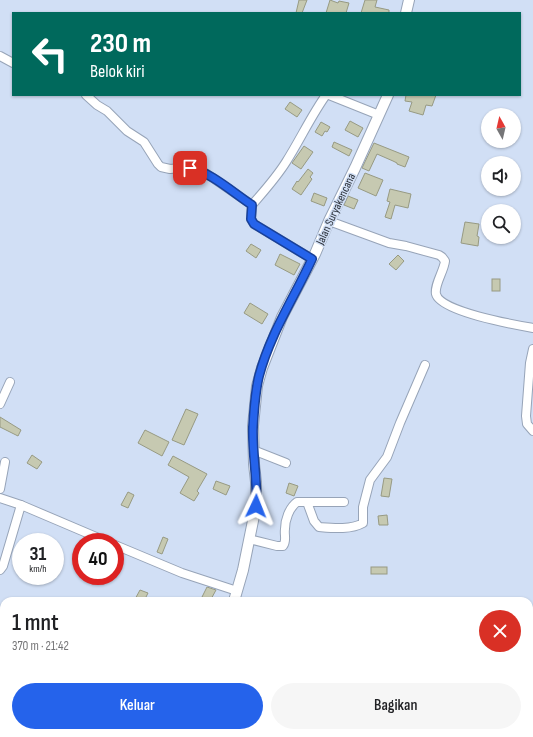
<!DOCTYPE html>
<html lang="id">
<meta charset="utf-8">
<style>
:root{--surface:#fff;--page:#f6f6f6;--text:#202124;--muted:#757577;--accent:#2563eb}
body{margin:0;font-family:"Sofia Sans Condensed",sans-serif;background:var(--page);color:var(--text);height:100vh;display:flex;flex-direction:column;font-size:15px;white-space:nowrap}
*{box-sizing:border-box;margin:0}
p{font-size:13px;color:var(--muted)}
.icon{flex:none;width:22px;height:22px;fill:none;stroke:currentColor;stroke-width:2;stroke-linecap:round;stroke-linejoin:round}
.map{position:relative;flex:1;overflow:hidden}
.details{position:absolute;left:0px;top:597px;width:533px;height:140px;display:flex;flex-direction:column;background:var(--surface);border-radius:12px 12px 0 0;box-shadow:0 1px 3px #0004}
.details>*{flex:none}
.guide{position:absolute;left:12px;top:12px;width:509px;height:84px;border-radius:0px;box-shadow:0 1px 3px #0004;background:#00695c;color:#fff;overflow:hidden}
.needle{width:26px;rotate:352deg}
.controls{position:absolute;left:481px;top:108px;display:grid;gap:8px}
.controls a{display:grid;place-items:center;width:40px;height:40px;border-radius:50%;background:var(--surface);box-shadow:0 1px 3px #0004;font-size:20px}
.speed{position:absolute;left:12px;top:533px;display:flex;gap:8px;font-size:20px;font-weight:700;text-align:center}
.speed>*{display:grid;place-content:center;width:52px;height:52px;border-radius:50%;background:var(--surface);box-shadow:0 1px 3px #0004;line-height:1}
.speed small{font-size:10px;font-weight:400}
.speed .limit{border:6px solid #d22;background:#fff;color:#111}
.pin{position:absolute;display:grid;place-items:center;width:34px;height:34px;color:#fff;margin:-17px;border-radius:8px;box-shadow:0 2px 6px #0006}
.me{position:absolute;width:44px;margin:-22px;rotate:2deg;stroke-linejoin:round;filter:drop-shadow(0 0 3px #0008)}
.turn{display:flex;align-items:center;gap:14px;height:84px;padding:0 12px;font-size:18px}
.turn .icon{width:52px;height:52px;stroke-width:2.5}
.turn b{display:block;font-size:28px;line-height:34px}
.round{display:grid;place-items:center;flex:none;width:42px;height:42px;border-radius:21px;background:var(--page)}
.overview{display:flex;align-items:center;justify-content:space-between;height:68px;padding:0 12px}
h1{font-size:24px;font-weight:600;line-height:30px}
.button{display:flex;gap:8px;margin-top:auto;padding:8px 12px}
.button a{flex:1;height:46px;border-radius:24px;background:var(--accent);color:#fff;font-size:16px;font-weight:600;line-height:46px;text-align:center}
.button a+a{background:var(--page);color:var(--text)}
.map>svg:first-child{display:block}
</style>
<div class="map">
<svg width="533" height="737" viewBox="0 0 533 737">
<rect width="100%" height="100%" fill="#d1dff5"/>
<g fill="#c6c9b1" stroke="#979a83">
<polygon points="299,0 307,0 302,13 296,13"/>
<polygon points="330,0 338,3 339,1 349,3 346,13 326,13"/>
<polygon points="365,0 377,0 375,7 389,10 389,13 361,13"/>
<polygon points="406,95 436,95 432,106 426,105 423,115 409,111 412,102 405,101"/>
<polygon points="290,102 302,110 297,117 285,109"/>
<polygon points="350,121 363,128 358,137 345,130"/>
<polygon points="321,122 330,127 327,132 325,131 322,136 315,132"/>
<polygon points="334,142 352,150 349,156 332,147"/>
<polygon points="374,143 409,157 405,167 397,164 397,163 393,161 377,154 369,171 362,168"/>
<polygon points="304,146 313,152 301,169 292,163"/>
<polygon points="308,169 313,173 310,177 312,179 301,195 292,189 297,181 298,182"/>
<polygon points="365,173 383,180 376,196 358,188"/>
<polygon points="390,189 411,194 408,208 395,205 391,219 385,217 390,202 387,201"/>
<polygon points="314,193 327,198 324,206 311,201"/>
<polygon points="348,196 358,200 354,209 344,205"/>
<polygon points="465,222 479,224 477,236 479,237 478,246 461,243"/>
<polygon points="251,244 261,250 256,258 246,251"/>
<polygon points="280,254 300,264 294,275 275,265"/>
<polygon points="398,255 404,261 396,270 389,264"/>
<rect x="492" y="279" width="8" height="12"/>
<polygon points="250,303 268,314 262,324 244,313"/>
<polygon points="186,409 198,414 184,445 172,440"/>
<polygon points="0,417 21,430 18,436 0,427"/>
<polygon points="145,430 169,442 162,456 138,443"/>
<polygon points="32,455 42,462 37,469 27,463"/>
<polygon points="173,456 207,474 197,491 199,493 194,501 180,493 189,477 168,465"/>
<polygon points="384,478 392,479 389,497 381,496"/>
<polygon points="216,481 230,486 226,495 213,489"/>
<polygon points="289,483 298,486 294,496 286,493"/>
<polygon points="128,492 134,495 128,508 121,505"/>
<polygon points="387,515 388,525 379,525 378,516"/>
<polygon points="163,537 168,539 162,554 157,552"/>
<rect x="371" y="567" width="16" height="7"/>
<polygon points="207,587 216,590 210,601 202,597"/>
<polygon points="140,590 148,593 144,601 134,601"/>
</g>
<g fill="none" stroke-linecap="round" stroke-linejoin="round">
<defs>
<g id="minor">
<polyline points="0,56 13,63"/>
<polyline points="86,95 97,105 107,111 127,131 144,142 158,164 161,167 170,169 190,167 197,169 207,174 252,205 251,219 254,224 312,259"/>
<polyline points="329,95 379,115"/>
<path d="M 252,205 C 264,191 276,178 286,162 C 300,140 311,116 326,95"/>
<path d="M 329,221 L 389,243 L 406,246 L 439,255 L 442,257 L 445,261 C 444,271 434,285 436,294 C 440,312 516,325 533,328"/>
<polyline points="533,349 530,363 526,416 527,424 533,431"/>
<polyline points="0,404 10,382"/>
<polyline points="253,450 286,463"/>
<polyline points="0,489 5,462"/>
<polyline points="0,498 21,505"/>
<polyline points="307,502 344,502"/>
<path d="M 249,539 L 277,546 L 283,546 C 287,541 284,535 285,529 C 285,520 289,508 297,502 L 307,502 L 314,521 L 319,527 C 332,528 351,530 363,523 L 363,507 L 370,480 L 387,457 L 400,423 L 425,365"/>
<polyline points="115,545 182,573 237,591"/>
<polyline points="0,570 3,566 21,505 108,542"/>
<polyline points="0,712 4,712"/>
<polyline points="448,737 449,733"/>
</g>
<g id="tertiary">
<polyline points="406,13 409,0"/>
<polyline points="234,601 243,570 256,506 256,482 254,464 253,426 257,386 262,368 282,317 315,254 329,221 355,168 388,95"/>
<polyline points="194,737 196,733"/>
</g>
</defs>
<use href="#minor" stroke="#97a4b8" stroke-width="10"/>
<use href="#tertiary" stroke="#97a4b8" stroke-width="12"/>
<use href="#minor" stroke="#fff" stroke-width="8"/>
<use href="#tertiary" stroke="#fff" stroke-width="10"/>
</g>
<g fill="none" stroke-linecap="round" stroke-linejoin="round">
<defs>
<path id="route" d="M 190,168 C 209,171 235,194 252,205 L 251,219 L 254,224 L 312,259 C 294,298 270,334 259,376 C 255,392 254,410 253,427 C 252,454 258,480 256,506"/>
</defs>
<use href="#route" stroke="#184099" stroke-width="10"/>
<use href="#route" stroke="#2563eb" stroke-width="7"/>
</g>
<g text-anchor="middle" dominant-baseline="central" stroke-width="3" stroke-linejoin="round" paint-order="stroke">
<g font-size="12" fill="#2a2f37" stroke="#d1dff5">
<text transform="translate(336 209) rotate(-65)">Jalan Suryakencana</text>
</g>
</g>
</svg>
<div class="controls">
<a><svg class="needle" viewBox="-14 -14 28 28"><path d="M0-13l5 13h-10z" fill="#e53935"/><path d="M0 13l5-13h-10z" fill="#757577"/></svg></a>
<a><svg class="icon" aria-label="sound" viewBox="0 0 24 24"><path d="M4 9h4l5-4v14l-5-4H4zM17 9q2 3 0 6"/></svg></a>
<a><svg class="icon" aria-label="search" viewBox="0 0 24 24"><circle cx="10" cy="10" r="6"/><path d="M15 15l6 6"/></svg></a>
</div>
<div class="speed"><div>31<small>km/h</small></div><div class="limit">40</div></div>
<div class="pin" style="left:190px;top:168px;background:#d93025"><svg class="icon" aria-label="arrive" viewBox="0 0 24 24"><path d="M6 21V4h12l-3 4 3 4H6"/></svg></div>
<svg class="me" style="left:256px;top:506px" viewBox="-20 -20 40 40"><path d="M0-17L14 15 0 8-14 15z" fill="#2563eb" stroke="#fff" stroke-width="4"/></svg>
<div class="guide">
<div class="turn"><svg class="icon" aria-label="left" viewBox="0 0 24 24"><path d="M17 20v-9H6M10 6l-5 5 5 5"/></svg><div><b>230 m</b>Belok kiri</div></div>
</div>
<section class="details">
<div class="overview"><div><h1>1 mnt</h1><p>370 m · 21:42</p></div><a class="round" style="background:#d93025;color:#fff"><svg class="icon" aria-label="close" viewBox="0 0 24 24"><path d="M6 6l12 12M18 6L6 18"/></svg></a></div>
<div class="button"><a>Keluar</a><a>Bagikan</a></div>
</section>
</div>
